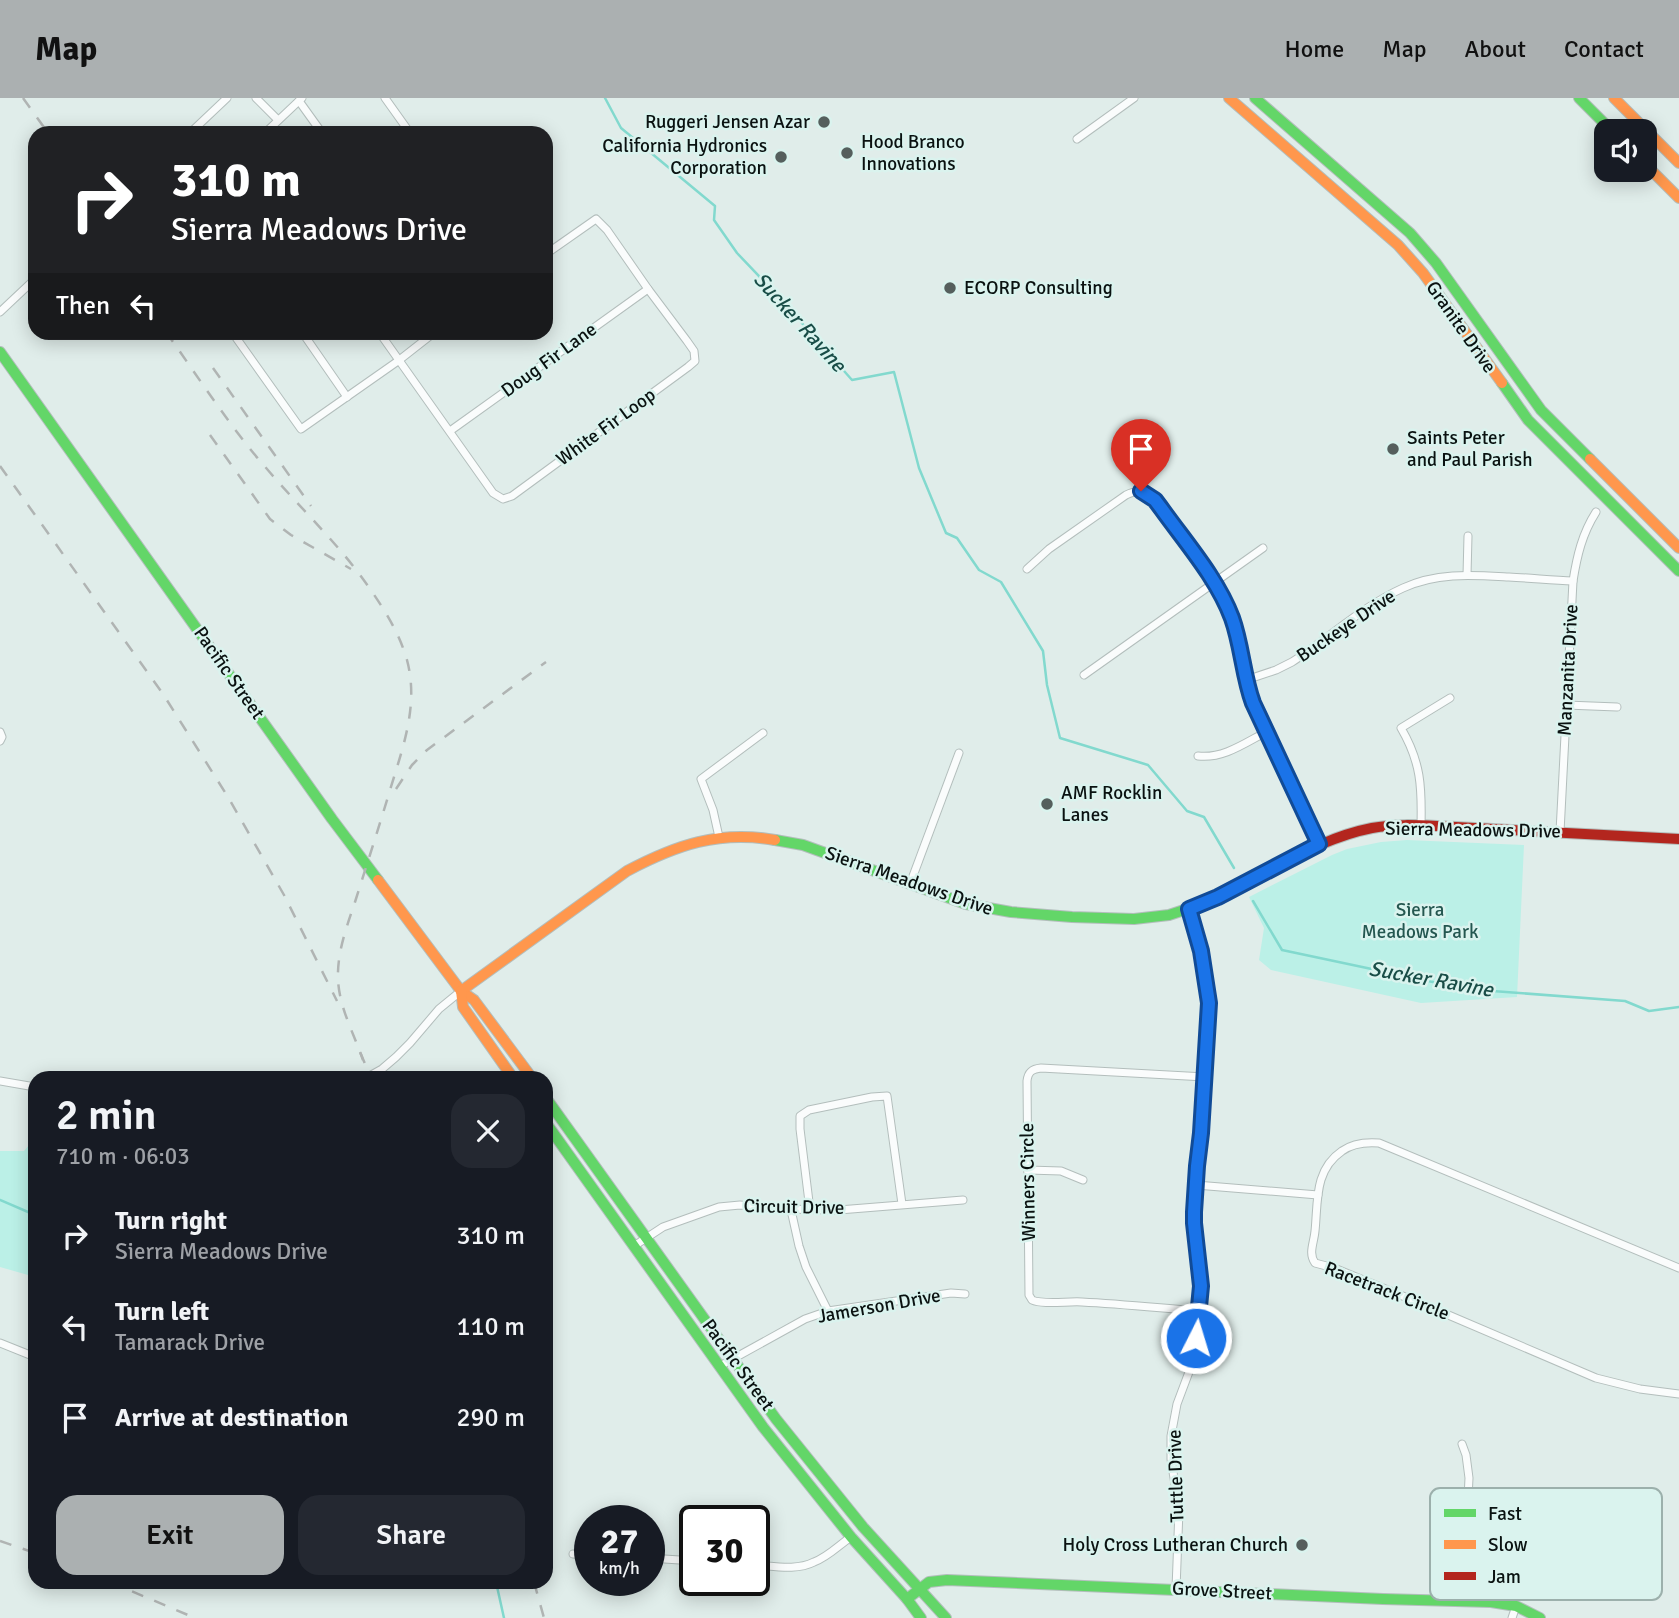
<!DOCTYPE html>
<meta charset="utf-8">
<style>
:root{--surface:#171b24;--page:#242831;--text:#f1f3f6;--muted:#9ea1a6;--accent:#abb0b1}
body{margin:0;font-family:Signika,sans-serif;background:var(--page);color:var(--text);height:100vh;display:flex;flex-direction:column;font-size:26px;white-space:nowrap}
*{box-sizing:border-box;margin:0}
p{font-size:23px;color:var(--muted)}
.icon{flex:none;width:38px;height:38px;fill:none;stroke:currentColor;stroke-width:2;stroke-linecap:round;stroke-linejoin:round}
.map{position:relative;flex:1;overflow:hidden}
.panel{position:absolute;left:28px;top:973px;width:525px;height:518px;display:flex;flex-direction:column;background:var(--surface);border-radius:21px;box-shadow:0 4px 18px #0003}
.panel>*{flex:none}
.banner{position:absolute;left:28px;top:28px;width:525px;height:214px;border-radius:21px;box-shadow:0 4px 18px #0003;background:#202124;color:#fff;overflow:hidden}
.fabs{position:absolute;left:1594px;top:21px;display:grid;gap:14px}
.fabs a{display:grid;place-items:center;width:63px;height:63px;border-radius:14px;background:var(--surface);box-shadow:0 4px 18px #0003;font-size:35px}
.speed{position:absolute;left:574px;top:1407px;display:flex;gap:14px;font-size:35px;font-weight:700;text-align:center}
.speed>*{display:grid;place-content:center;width:91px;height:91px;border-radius:50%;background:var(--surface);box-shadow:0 4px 18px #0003;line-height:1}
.speed small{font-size:18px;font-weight:400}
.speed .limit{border:4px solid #111;border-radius:10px;background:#fff;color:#111}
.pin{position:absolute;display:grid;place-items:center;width:60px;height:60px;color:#fff;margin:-72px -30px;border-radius:50% 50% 50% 0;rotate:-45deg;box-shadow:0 0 7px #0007}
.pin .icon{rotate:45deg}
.me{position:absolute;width:77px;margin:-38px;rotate:5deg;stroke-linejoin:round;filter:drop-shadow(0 0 5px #0008)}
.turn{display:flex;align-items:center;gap:24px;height:147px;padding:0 28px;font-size:32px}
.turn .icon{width:91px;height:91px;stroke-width:2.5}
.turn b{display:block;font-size:49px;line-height:60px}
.then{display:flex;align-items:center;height:66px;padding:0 28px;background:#0003;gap:14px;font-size:26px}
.round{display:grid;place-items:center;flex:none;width:74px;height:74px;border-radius:21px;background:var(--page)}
.head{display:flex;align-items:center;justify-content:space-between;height:119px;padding:0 28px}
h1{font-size:42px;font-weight:600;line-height:52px}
.primary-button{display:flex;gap:14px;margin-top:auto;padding:14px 28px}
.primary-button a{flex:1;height:80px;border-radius:21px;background:var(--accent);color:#111;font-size:28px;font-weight:600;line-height:80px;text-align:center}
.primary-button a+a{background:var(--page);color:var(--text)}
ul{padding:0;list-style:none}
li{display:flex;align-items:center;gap:21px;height:91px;padding:0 28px}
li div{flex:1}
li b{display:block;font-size:26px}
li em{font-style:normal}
header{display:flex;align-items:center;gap:42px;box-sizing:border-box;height:98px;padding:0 35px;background:var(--accent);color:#111}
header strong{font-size:33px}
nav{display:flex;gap:38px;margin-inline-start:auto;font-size:24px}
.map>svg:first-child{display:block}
</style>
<header>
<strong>Map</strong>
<nav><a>Home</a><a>Map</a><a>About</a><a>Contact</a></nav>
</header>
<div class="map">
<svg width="1679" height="1520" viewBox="0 0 1679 1520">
<rect width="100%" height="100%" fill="#e0edea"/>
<g fill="#bbf0e7">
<polygon points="1407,742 1524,747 1517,899 1421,905 1271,872 1259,862 1264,830 1249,799 1332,757 1347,751 1381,744"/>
<polygon points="35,1040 35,1179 0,1169 0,1053 24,1053"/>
</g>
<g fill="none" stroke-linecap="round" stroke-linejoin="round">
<g stroke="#82d9ce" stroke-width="2.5">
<polyline points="605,0 621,30 715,108 714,122 737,155 778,198 852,282 894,274 919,370 946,435 957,440 979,472 1001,484 1043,553 1047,587 1060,640 1148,667 1187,713 1204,719 1234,770"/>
<polyline points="1253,803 1282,852 1466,891 1625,903 1649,913 1679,909"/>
<polyline points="0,1102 35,1117"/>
<polyline points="496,1484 504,1520"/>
</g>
<defs>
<g id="street">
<polyline points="256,0 278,22"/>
<polyline points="385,0 410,35"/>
<polyline points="299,3 322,35"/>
<polyline points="190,35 227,0"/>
<polyline points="265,35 302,0"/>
<polyline points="1077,41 1134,0"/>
<polyline points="0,214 35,181"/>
<polyline points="232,234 301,331 398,263 435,234"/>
<polyline points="302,234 347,299"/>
<polyline points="379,234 493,395 503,401 512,398 688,269 695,263 694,253 687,243 648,191 607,132 596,121 546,156"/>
<polyline points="450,333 648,191"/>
<path d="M 1027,471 L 1049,451 L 1126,397 C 1139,391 1145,393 1155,402 C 1167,416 1177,431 1187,446 C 1204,470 1222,493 1232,521 C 1242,548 1243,578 1253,605 L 1319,746"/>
<polyline points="1467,477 1468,438"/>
<polyline points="1084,577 1263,450"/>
<path d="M 1246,582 L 1276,572 L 1292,564 C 1329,540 1363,508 1403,490 C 1437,474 1473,477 1509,479 C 1530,480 1551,482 1573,483"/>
<polyline points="1566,607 1617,609"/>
<polyline points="0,634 2,639 0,643"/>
<path d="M 1198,658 C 1223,661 1245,645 1266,634"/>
<path d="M 1421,728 C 1422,689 1421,664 1401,630 L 1450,600"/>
<path d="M 1560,734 L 1573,483 C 1577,458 1582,436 1596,414"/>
<polyline points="719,739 713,712 701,681 763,635"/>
<polyline points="910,786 959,655"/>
<polyline points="366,980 382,971 396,959 410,945 439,911 461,893"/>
<polyline points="0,983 35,989"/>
<polyline points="1028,1072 1061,1073 1083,1082"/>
<polyline points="1196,1087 1318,1097"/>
<polyline points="791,1112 799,1148 806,1169 828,1213"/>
<polyline points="810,1112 800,1031 800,1018 809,1012 872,999 887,998 902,1106"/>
<polyline points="634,1148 663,1129 719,1109 740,1107 779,1111 839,1112 963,1102"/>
<path d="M 1679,1170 L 1379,1045 C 1366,1044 1353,1045 1342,1053 C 1314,1072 1318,1104 1315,1133 C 1314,1145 1308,1155 1315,1165 L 1334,1170 L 1432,1210 L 1596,1280 L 1640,1291 L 1679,1296"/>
<path d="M 1199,1213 C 1160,1210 1121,1206 1082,1204 C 1068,1203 1043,1207 1032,1202 L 1029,1197 L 1027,983 C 1028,974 1032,971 1041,970 L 1205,979"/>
<polyline points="0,1245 35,1259"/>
<polyline points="720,1268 805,1221 828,1213 951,1195 965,1196"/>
<polyline points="1462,1346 1466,1357 1469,1380 1463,1502"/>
<polyline points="573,1456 590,1457"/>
<polyline points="649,1460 695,1463"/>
<path d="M 754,1467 C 774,1468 796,1473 814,1464 C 828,1459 839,1447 851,1439"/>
<polyline points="1176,1491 1179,1412 1171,1361 1171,1338 1177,1306 1189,1274 1195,1254 1200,1195 1200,1173 1195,1134 1194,1114 1201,1035 1209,905 1201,853 1189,811"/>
<polyline points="1512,1520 1516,1508"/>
</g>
<g id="fast">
<polyline points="1255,0 1410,135 1436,165 1541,312 1590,361"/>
<polyline points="1579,0 1612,33"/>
<polyline points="0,254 332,721 378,782"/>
<polyline points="1502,285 1528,322 1679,473"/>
<polyline points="775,742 803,747 966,806 1011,814 1072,819 1134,821 1169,817 1190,810 1217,799 1271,771"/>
<polyline points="546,1000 776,1321 863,1429 946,1520"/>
<polyline points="546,1025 763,1329 851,1439 907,1501 921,1520"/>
<polyline points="907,1501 929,1484 947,1482 1383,1501 1491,1504 1516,1508 1540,1520"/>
</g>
<g id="slow">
<polyline points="1229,0 1398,147 1423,175 1502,285"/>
<polyline points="1614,0 1679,65"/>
<polyline points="1645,66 1679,100"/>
<polyline points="1590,361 1679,450"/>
<polyline points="378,782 461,893 474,902 532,980"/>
<path d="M 461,893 L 627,773 C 676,747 719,732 775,742"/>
<polyline points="461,893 463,909 513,980"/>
</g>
<path id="jam" d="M 1271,771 C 1303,754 1336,737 1372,730 C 1393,726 1416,727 1437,728 L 1679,741"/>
</defs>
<use href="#street" stroke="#b3bebc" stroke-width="9"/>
<use href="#fast" stroke="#b3bebc" stroke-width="12"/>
<use href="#slow" stroke="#b3bebc" stroke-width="12"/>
<use href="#jam" stroke="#b3bebc" stroke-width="12"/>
<use href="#street" stroke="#fafcfc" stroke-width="7"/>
<use href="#fast" stroke="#63d668" stroke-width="10"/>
<use href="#slow" stroke="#ff974d" stroke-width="10"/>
<use href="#jam" stroke="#b3261e" stroke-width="10"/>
<g stroke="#b0b4b3" stroke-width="2.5" stroke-dasharray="12 12" stroke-linecap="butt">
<polyline points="23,0 48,35"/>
<path d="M 166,234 C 199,280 230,329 267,371 C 300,410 338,445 368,488 C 384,511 399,534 407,562 C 419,607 403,649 390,692 C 379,729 367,766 355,804 C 347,828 337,854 338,881 C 339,909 354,936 363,962"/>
<polyline points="213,270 311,408"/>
<polyline points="210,337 270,421 291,437 351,471"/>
<polyline points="0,368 163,596 228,699 284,797 337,903"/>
<polyline points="396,691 412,667 427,652 546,564"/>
<polyline points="360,954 371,980"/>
<polyline points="0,1443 35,1455"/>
<polyline points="110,1484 195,1520"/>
<polyline points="534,1484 544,1520"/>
</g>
</g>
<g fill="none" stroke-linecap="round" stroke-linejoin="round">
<defs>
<path id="route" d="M 1141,393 L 1155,402 L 1161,410 C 1186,445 1217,480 1232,520 C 1242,548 1243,578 1253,605 L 1319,746 L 1218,799 L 1189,811 L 1201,853 L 1209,905 L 1201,1035 L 1197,1068 L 1194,1114 L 1194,1125 L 1201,1188 L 1196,1240"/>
</defs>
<use href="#route" stroke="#114b97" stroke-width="18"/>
<use href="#route" stroke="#1a73e8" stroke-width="12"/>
</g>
<g fill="#555f5d" stroke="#daf3ee" stroke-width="2.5">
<circle cx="824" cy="24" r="7"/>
<circle cx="847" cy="55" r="7"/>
<circle cx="781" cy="59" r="7"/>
<circle cx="950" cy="190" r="7"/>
<circle cx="1393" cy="351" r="7"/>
<circle cx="1047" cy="706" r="7"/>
<circle cx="1302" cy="1447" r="7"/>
</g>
<g text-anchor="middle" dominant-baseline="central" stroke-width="5" stroke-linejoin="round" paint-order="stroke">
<g font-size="19" fill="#0a1211" stroke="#daf3ee" text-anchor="start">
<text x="810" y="24" text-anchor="end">Ruggeri Jensen Azar</text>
<text x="861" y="44">Hood Branco<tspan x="861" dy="22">Innovations</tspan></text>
<text x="767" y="48" text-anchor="end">California Hydronics<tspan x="767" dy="22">Corporation</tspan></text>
<text x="964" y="190">ECORP Consulting</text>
<text x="1407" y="340">Saints Peter<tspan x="1407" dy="22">and Paul Parish</tspan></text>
<text x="1061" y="695">AMF Rocklin<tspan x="1061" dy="22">Lanes</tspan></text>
<text x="1288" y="1447" text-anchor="end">Holy Cross Lutheran Church</text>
</g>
<g font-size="19" fill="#0a1211" stroke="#daf3ee">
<text transform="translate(1461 229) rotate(55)">Granite Drive</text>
<text transform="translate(549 262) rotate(-36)">Doug Fir Lane</text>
<text transform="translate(606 329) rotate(-36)">White Fir Loop</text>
<text transform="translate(1346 528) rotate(-34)">Buckeye Drive</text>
<text transform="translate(1568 572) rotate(-87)">Manzanita Drive</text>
<text transform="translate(229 575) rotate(55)">Pacific Street</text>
<text transform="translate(1473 732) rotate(1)">Sierra Meadows Drive</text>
<text transform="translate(909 783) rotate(19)">Sierra Meadows Drive</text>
<text transform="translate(1028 1084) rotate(-91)">Winners Circle</text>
<text transform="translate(794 1109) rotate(1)">Circuit Drive</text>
<text transform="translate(1387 1193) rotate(21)">Racetrack Circle</text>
<text transform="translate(879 1208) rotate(-10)">Jamerson Drive</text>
<text transform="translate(738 1267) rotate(54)">Pacific Street</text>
<text transform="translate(1176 1378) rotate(-92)">Tuttle Drive</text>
<text transform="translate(1222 1493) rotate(3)">Grove Street</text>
</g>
<g font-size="19" fill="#245750" stroke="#daf3ee">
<text x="1420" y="812">Sierra<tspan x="1420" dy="22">Meadows Park</tspan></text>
</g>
<g font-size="21" font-style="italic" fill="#194d47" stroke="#daf3ee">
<text transform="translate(800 224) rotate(48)">Sucker Ravine</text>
<text transform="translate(1431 881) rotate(10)">Sucker Ravine</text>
</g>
</g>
<rect x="1430" y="1390" width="232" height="112" rx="10" fill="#daf3ee" stroke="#9cb0ac" stroke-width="2"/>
<rect x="1444" y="1411" width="32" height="8" fill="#63d668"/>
<rect x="1444" y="1442" width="32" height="9" fill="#ff974d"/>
<rect x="1444" y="1474" width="32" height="8" fill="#b3261e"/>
<g font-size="19" fill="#0a1211">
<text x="1488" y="1422">Fast</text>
<text x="1488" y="1453">Slow</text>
<text x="1488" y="1485">Jam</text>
</g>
</svg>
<div class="fabs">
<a><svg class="icon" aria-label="sound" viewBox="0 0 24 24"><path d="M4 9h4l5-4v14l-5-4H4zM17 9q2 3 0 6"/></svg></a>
</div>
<div class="speed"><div>27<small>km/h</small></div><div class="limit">30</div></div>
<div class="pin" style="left:1141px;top:393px;background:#d93025"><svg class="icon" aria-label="arrive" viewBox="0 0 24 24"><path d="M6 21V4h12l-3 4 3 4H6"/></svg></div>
<svg class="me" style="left:1196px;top:1240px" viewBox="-20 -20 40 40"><circle r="17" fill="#1a73e8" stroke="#fff" stroke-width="3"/><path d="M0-11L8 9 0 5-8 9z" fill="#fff"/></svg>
<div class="banner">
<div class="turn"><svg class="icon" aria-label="right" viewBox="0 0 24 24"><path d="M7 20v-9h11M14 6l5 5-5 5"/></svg><div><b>310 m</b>Sierra Meadows Drive</div></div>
<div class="then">Then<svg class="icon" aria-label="left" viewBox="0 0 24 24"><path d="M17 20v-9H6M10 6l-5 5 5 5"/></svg></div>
</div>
<section class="panel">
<div class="head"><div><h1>2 min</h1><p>710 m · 06:03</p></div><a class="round"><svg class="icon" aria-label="close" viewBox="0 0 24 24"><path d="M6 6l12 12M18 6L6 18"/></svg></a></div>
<ul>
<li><svg class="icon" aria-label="right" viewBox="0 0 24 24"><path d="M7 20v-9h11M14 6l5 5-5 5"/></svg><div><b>Turn right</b><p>Sierra Meadows Drive</p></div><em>310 m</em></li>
<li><svg class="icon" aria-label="left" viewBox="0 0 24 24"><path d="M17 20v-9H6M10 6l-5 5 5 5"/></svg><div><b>Turn left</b><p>Tamarack Drive</p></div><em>110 m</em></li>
<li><svg class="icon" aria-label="arrive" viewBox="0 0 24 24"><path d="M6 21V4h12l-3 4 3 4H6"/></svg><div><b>Arrive at destination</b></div><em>290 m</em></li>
</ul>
<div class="primary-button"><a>Exit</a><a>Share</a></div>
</section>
</div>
